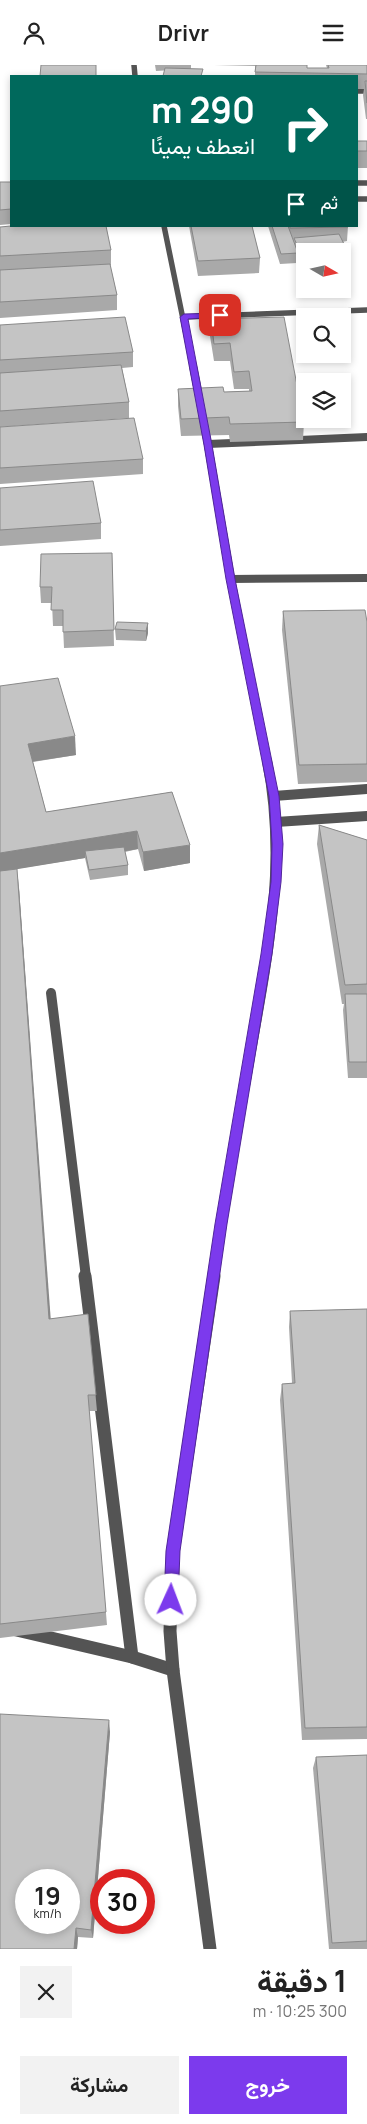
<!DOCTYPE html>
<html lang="ar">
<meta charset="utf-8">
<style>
:root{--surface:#fff;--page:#f2f2f2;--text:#222;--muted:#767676;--accent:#7c3aed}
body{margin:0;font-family:Manrope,Vazirmatn,sans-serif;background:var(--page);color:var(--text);direction:rtl;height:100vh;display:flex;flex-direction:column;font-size:19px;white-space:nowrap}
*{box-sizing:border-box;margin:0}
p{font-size:16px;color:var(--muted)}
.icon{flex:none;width:28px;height:28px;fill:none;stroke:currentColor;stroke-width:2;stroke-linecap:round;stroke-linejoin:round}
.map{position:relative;height:1884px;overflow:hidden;direction:ltr}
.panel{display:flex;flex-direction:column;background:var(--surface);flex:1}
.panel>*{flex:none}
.top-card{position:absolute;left:10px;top:10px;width:348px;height:152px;border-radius:0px;box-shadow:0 2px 8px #0003;direction:rtl;background:#00695c;color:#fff;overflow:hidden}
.needle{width:32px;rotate:99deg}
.buttons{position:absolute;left:296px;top:178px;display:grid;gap:10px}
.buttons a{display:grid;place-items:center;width:55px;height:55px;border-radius:0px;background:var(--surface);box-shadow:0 2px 8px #0003;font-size:25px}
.speed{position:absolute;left:15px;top:1804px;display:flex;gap:10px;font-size:25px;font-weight:700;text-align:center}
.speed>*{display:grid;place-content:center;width:65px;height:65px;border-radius:50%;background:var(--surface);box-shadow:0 2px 8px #0003;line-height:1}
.speed small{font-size:12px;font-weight:400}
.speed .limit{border:8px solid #d22;background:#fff;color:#111}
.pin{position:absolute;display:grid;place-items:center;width:42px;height:42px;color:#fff;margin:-21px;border-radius:10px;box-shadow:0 2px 8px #0006}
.me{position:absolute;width:55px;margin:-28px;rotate:2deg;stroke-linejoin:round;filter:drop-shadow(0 0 4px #0008)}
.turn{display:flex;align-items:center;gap:18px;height:105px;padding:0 20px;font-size:22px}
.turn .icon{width:65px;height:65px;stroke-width:2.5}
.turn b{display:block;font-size:35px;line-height:42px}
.then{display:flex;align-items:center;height:48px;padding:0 20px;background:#0003;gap:10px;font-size:19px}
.round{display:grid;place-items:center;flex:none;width:52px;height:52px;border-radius:0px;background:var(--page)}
.head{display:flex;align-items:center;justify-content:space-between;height:85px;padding:0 20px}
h1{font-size:30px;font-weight:700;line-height:38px}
.primary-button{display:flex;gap:10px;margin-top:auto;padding:10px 20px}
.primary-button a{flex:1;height:58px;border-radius:0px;background:var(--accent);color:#fff;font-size:20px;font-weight:700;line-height:58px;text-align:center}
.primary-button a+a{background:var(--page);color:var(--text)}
header{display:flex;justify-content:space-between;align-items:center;height:65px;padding:0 20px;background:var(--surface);font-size:22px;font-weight:700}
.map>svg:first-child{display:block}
</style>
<header><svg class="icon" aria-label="menu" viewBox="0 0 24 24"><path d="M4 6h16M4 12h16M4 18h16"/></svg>Drivr<svg class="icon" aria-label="person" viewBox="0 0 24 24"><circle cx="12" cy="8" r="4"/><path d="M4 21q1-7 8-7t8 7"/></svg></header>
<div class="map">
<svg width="367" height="1884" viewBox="0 0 367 1884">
<rect width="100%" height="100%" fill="#fff"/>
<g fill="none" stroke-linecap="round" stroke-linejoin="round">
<g stroke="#545454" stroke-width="5.5">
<polyline points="134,0 135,11"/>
<polyline points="356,26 367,26"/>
<polyline points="356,118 367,118"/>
<polyline points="356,134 367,134"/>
<polyline points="164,161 193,303"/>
<polyline points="184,252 367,245"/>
</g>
<g stroke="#545454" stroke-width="8">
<polyline points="193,301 200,336"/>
<polyline points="204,357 231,514 267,697"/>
<polyline points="208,379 367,372"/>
<polyline points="231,514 367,513"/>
</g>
<g stroke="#545454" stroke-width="10">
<polyline points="274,731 367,724"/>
<polyline points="276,757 367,751"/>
<polyline points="51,928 86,1212"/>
<path d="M 214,1212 C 224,1138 237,1065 250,992 C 268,891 287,798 267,696"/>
</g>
<g stroke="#545454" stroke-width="13">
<polyline points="85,1211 132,1592"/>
<polyline points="0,1561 132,1592 173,1605"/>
<polyline points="210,1884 173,1605 170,1566 173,1486 214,1211"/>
</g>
</g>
<g fill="#a9a9a9">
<polygon points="155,0 191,0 191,4 156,6"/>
<polygon points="214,0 307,0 307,3 327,3 326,0 367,0 367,54 366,54 363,30 364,24 356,24 356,11 255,11 255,1"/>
<rect x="356" y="76" width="11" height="27"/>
<polygon points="0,117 11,117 11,159 0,160"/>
<polygon points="189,161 252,161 260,193 259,208 198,211"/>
<polygon points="268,161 348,161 347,176 342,177 348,187 347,197 342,197 342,186 305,186 305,200 301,201 297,192 297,198 280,199"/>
<polygon points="0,162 111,185 111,200 110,200 117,230 117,245 0,253"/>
<polygon points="211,254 304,357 303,375 230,377 229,370 181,371 178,341 178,324 224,327 249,326 249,324 234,324 230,296 214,296 210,271"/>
<polygon points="0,260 133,287 133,302 122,303 129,337 129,353 0,362"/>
<polygon points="0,362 143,394 143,409 0,419"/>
<polygon points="0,423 101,458 101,474 0,481"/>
<polygon points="112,488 114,581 64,583 63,561 53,561 52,538 41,538 40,522"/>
<polygon points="283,546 367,557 367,717 298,719 282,565"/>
<polygon points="148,558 148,568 146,576 116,575 115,564"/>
<polygon points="0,621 76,690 33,697 46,747 172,727 190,798 144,806 138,784 125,787 128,800 128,810 90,815 85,793 15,804 19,823 50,1254 88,1249 97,1346 89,1346 107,1560 0,1573"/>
<polygon points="319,760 367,775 367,1013 348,1013 343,945 344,939 342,939 317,779"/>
<polygon points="367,1244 367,1674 302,1675 280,1335 282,1319 292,1318 289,1262 290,1246"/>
<polygon points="110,1667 93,1873 78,1872 77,1884 0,1884"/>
<polygon points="367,1690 367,1884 329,1884 313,1703 316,1692"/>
</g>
<g fill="#898989">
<polygon points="148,558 148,568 146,576 146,566"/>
<polygon points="75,671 76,690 30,697 28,679"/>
<polygon points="137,766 138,784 86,793 85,786 85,793 0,807 0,788"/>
<polygon points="190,780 190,798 144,806 143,787"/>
<polygon points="17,804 19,823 52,1271 49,1254"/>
<polygon points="109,1655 110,1667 93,1873 91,1865"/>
<polygon points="76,1863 78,1872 77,1884 74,1884"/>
</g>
<g fill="#c4c4c4" stroke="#898989" fill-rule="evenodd">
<polygon points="41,0 96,0 96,11 40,11"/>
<polygon points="256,0 307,0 307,3 329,3 328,0 367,0 367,9 255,7"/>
<polygon points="165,3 203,4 201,11 163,11"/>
<polygon points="365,16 367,16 367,38"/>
<rect x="356" y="76" width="11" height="10"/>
<polygon points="0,117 11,117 11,144 0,145"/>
<polygon points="11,161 106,161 111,185 0,191 0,162"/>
<polygon points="191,161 252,161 260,193 198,196"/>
<polygon points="272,161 288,161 298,188 281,189"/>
<polygon points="290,161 348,161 348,162 290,163"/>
<polygon points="339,169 348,187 342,188 342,186 305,186 305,191 302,191 294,173"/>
<polygon points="110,199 117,230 0,237 0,205"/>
<polygon points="125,252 133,287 0,295 0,260"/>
<polygon points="284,252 304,357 230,359 229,352 181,354 178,324 223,322 224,327 252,326 249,306 234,307 230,278 214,279 211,254"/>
<polygon points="121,300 129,337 0,346 0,308"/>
<polygon points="134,353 143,394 0,403 0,362"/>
<polygon points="93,416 101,458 0,465 0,423"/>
<polygon points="112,488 114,565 63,567 63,545 51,545 52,522 40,522 41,489"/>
<polygon points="365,545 367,557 367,699 299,700 283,546"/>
<polygon points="117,557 148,558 146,566 115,564"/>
<polygon points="58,613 75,671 28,679 46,747 172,727 190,780 143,787 137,766 0,788 0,621"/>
<polygon points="319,760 367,775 367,919 345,920"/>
<polygon points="124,782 128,800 89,805 85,786"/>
<polygon points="17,804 49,1254 88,1249 96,1330 88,1330 106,1547 0,1559 0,806"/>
<polygon points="345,929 367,929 367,997 349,997"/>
<polygon points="367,1244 367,1662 305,1663 282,1319 295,1318 290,1246"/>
<path d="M 0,1649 L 109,1655 L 91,1865 L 76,1863 L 74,1884 L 0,1884 ZM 26,1815 L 69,1815 L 69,1858 L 26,1858 Z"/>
<polygon points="367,1690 367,1876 332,1878 316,1692"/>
</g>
<polygon fill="#7c3aed" stroke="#51269a" points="220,248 223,249 223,252 188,254 212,380 235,514 279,731 283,779 281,817 272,889 227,1159 180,1486 178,1535 176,1540 171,1542 166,1540 164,1535 166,1486 215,1159 261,889 271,817 272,779 269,731 226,514 204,380 180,252 184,249"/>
</svg>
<div class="buttons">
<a><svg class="needle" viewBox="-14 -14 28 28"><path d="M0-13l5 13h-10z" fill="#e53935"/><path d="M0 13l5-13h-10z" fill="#767676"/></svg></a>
<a><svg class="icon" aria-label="search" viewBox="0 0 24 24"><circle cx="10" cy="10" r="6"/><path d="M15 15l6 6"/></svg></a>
<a><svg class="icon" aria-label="layers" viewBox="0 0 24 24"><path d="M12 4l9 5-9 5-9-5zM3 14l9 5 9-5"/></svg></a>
</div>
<div class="speed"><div>19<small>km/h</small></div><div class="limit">30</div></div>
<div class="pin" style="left:220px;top:250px;background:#d93025"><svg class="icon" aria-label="arrive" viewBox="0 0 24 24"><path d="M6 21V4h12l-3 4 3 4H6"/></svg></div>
<svg class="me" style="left:171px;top:1535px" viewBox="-20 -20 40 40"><circle r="19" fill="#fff"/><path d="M0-13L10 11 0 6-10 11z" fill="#7c3aed"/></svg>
<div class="top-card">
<div class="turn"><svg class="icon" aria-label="right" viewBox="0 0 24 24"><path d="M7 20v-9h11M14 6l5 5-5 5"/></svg><div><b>290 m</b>انعطف يمينًا</div></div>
<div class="then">ثم<svg class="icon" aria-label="arrive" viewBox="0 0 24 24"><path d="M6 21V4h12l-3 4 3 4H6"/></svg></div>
</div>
</div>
<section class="panel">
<div class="head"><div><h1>1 دقيقة</h1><p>300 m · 10:25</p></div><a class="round"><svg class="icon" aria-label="close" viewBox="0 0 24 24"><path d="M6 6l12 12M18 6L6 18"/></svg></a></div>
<div class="primary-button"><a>خروج</a><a>مشاركة</a></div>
</section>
